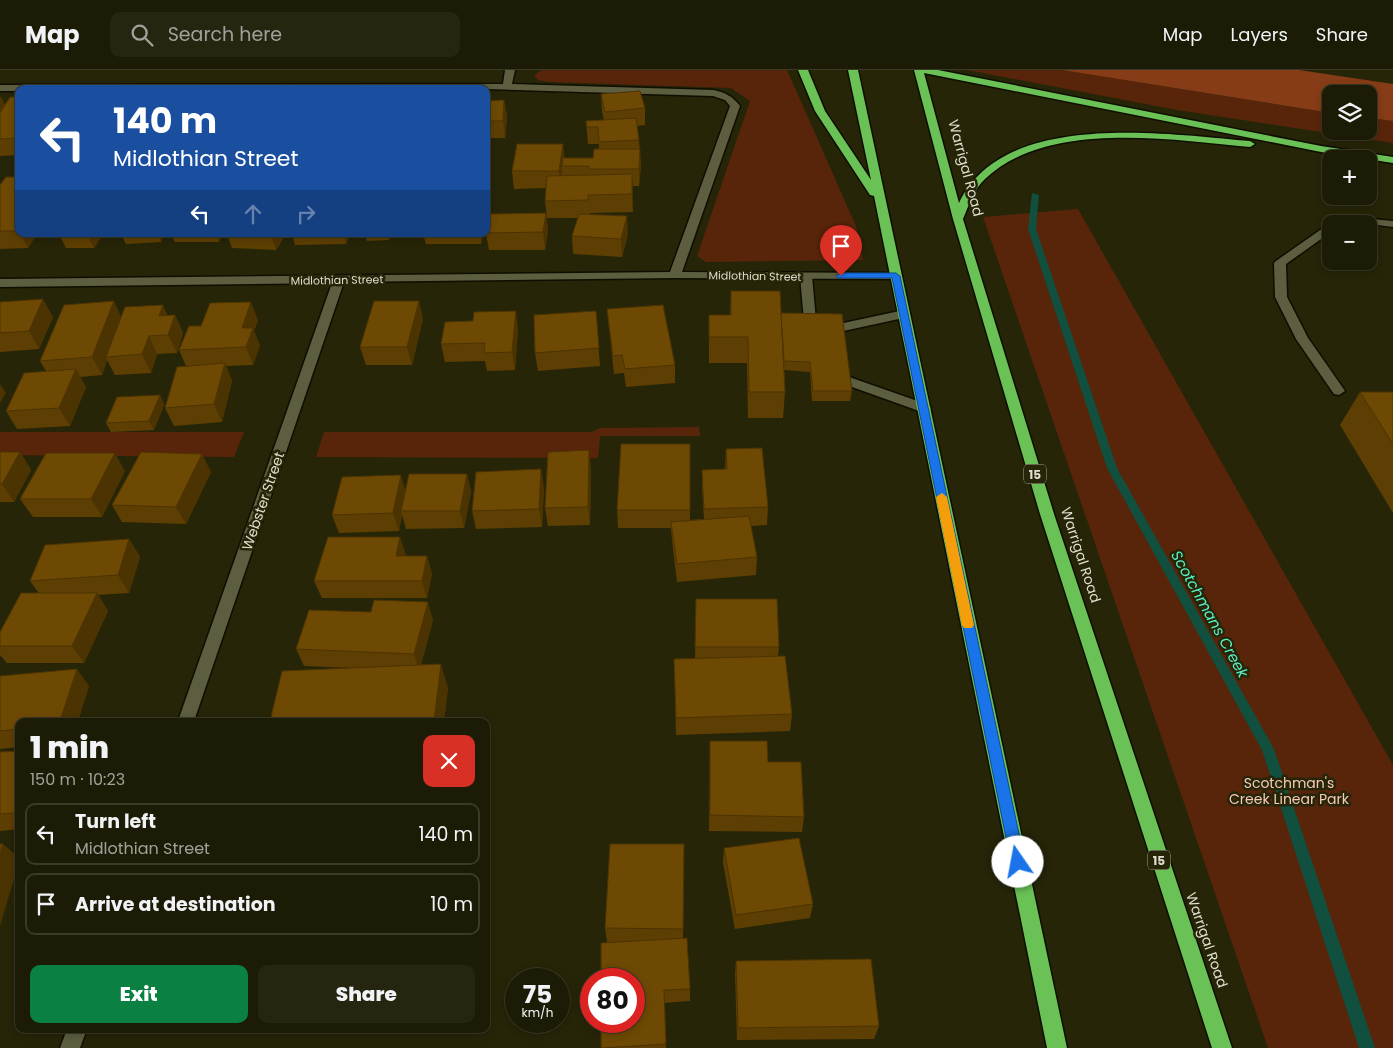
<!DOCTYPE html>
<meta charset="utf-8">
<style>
:root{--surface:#1c1c06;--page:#252510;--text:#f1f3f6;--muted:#a0a19b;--line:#3a3a28;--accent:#0b8043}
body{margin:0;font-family:Poppins,sans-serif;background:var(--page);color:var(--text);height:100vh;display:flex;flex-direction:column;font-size:19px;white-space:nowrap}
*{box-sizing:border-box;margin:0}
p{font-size:16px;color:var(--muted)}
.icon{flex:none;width:28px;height:28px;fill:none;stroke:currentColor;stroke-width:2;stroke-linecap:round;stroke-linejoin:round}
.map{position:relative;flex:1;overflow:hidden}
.drawer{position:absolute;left:15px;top:648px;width:475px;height:315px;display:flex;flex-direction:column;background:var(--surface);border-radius:10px;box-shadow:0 2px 8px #0003,0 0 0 1px var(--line)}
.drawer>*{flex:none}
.guide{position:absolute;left:15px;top:15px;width:475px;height:152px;border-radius:10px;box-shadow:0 2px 8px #0003,0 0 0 1px var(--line);background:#1a4fa0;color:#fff;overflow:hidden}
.controls{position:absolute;left:1322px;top:15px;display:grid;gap:10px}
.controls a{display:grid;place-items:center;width:55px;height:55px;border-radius:10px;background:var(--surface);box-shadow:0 2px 8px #0003,0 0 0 1px var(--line);font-size:25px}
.speed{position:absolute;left:505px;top:898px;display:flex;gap:10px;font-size:25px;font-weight:700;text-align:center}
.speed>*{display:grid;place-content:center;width:65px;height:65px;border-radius:50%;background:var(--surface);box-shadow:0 2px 8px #0003,0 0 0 1px var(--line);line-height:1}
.speed small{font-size:12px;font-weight:400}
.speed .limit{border:8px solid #d22;background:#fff;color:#111}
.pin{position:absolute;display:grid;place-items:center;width:42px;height:42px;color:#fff;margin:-51px -21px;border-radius:50% 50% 50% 0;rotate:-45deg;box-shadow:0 0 5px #0007}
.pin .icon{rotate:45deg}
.me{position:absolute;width:55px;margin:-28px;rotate:348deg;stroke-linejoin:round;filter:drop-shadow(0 0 4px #0008)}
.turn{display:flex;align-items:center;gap:18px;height:105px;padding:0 15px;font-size:22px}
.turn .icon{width:65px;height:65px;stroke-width:2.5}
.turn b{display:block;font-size:35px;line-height:42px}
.lanes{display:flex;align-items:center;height:48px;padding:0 15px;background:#0003;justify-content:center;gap:25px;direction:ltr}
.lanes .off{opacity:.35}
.round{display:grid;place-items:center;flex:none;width:52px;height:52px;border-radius:10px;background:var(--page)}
.head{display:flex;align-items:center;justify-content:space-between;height:85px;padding:0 15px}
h1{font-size:30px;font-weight:800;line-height:38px}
.cta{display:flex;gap:10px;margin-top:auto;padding:10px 15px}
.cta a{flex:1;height:58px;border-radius:10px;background:var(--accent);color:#fff;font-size:20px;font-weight:800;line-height:58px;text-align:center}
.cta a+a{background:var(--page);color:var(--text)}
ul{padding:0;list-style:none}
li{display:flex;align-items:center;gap:15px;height:62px;margin:0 10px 8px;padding:0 5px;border:2px solid var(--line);border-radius:10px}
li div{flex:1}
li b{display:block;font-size:19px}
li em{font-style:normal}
header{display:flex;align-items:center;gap:30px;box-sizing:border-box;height:70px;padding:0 25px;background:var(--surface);border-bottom:1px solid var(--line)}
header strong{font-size:24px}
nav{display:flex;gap:28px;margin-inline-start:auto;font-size:18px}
.search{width:350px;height:45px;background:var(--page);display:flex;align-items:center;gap:12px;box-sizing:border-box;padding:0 18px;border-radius:10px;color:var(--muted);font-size:19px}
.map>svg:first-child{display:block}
</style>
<header>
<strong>Map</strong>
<div class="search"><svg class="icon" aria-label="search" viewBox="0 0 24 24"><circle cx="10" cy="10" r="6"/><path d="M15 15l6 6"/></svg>Search here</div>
<nav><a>Map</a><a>Layers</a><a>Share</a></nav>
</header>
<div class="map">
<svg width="1393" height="978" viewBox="0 0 1393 978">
<rect width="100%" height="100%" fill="#262508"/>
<g fill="#58250a">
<polygon points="542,0 787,0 856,156 863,190 706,192 697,186 750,31 731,18 548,12 538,10 534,5"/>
<polygon points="967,0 1062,0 1331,43 1331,61 1369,61 1369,48 1393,51 1393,73 1177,40"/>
<polygon points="1078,139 1393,695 1393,978 1268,978 983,147"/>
<polygon points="699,357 700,366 600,366 598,388 316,387 324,362 592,362 600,358"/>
<polygon points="0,362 244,362 234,387 0,385"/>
</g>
<polygon fill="#863c16" points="1062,0 1299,0 1393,14 1393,51 1369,48 1369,24 1331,24 1331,43"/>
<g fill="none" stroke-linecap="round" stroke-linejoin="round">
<polygon fill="#114f3f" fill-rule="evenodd" points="1032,123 1039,125 1036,159 1117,398 1274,679 1375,978 1359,978 1262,680 1107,398 1028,159"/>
<defs>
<g id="lane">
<polygon points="1361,148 1393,151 1393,157 1369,154 1345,154"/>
<polygon points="1331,156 1331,162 1286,194 1287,227 1308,268 1345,321 1339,325 1334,324 1296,269 1275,227 1274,193 1276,191 1323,158"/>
<polygon points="806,203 812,206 817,262 811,266 805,262 800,206"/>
<polygon points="904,240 910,244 908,247 825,265 819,261 825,257"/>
<polygon points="832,301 929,335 931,338 929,341 919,341 827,308 826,305 827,302"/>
</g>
<g id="street">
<path d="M 505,0 L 515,0 L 512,14 L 714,20 C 726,23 732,26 740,36 L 682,202 L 896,203 L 902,206 L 896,209 L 675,208 L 344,212 L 194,651 L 178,651 L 332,213 L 0,217 L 0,209 L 670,202 L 730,36 L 725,30 L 713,26 L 486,19 L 19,19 L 19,21 L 0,21 L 0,15 L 503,14 Z"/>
<polygon points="67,959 87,959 80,978 60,978"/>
</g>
<g id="highway">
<polygon points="798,0 808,0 825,41 871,110 848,0 858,0 1067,978 1047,978 874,126 870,125 815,41"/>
<path d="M 914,0 L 938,0 L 1321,76 L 1393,87 L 1393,93 L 1321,82 L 924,3 L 959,133 C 1003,39 1166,64 1250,71 L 1255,74 L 1250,77 C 1172,70 1048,49 985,109 C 974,119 969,135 963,149 L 1054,444 L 1232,978 L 1212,978 L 1040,444 L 953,149 Z"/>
</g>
</defs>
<use href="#lane" stroke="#0f0e00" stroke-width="3"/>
<use href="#street" stroke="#0f0e00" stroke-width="3"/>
<use href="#highway" stroke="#0f0e00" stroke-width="3"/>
<use href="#lane" fill="#5d5d3f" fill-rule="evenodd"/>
<use href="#street" fill="#5d5d3f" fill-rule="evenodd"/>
<use href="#highway" fill="#6ac156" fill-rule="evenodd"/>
</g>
<g fill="#5e3f03">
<polygon points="601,24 645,38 645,55 637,56 639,70 641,96 639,116 632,116 633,142 590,143 590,144 628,164 622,187 573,184 572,166 578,148 547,148 545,131 546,118 514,119 512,101 564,88 593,88 599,79 599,74 588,74 586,51 604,50 602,41"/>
<polygon points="0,27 1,27 5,35 19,27 19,85 0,86"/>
<polygon points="504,30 507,47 505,68 486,68 486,31"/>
<polygon points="19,107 19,164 37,164 28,178 0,179 0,115"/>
<polygon points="546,143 548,161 545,180 489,180 486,164 486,160"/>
<polygon points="44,164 103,164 94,178 66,178 60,166 46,166"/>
<polygon points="121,164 164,164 161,172 126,174"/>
<polygon points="171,164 223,164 219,172 175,172"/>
<polygon points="227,164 286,164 276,180 232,178"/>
<polygon points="292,164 350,164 346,174 295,175"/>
<polygon points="365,164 390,164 389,170 367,171"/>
<polygon points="423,164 483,164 481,174 426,174"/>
<polygon points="731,221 781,243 852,321 850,331 812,331 810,302 784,300 785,322 783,348 748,348 747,293 709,293 709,245 730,245"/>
<polygon points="0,232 53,247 39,279 0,282"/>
<polygon points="607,239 675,295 675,313 626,317 624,303 614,304 609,258"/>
<polygon points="596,241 600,296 538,301 535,283"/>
<polygon points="175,245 183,263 177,283 157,284 151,303 115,305 107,290 102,305 80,307 86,317 70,356 17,359 6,341 46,301 40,291 121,247"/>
<polygon points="423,249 412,295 366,295 360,277"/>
<polygon points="258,250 254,261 260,276 253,295 226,296 232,311 222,352 174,356 165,338 186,296 179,280 201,256"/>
<polygon points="518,259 515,300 487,301 485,291 445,292 441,274"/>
<polygon points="1360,322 1393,322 1393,443 1340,355"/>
<polygon points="160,325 164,335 154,360 111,362 106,353"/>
<polygon points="690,374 690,450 704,449 702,418 702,400 725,399 726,379 768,437 767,455 751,456 757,487 756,505 677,512 672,470 671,458 618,458 617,440"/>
<polygon points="0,382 20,382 31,400 14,432 0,432"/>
<polygon points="591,399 590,455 548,456 545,438"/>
<polygon points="125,401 102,447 33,447 20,429"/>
<polygon points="211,402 186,454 122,452 112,435"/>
<polygon points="467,404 471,422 464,458 406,459 402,445 399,461 339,463 332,445 405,422"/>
<polygon points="544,417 542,457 476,459 472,441"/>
<polygon points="129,469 140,487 129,523 98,525 108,541 84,593 7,593 0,585 0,576 39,523 30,511"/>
<polygon points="406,485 405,486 427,486 432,504 427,528 322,528 314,511"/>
<polygon points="696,529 779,577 778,586 792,644 790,661 676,665 674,589 695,588"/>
<polygon points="433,550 421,595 448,618 444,651 270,651 354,598 304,596 296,579"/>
<polygon points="0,606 89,616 78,651 19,651 19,677 0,679"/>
<polygon points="710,671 768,692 804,747 802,762 709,761"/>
<polygon points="19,681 19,759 0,761 0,682"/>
<polygon points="724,778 813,834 810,848 735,859 723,793"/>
<polygon points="684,790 683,868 690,919 690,931 664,933 666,978 601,978 615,872 607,872 605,858"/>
<polygon points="736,891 879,956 874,969 737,970 735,904"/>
</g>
<g fill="#4c3302">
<polygon points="1,27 9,44 0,54 0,28"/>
<polygon points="504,30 507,47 505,68 503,51"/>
<polygon points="563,74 565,91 562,96 562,104 560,118 559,101"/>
<polygon points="640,79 641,96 639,116 639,99"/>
<polygon points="486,102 489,119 486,132"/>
<polygon points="632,104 633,121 633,142 632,124"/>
<polygon points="546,143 548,161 545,180 543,162"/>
<polygon points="627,146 628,164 622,187 621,169"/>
<polygon points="20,164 37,164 28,178"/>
<polygon points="87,164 103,164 94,178"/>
<polygon points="157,164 164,164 161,172"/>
<polygon points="216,164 223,164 219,172"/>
<polygon points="271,164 286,164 276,180"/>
<polygon points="344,164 350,164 346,174"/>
<polygon points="387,164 390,164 389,170"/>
<polygon points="480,164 483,164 481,174"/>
<polygon points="43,229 53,247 39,279 29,261"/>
<polygon points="114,231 122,249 106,287 107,290 102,305 92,287"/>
<polygon points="419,231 423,249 412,295 407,277"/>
<polygon points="251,232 258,250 254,261 260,276 253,295 246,277 242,258"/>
<polygon points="163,235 171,253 159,246"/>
<polygon points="516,241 518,259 515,300 512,282"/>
<polygon points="175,245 183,263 177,283 168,265"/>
<polygon points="149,266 157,284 151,303 142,284"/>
<polygon points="225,293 232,311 222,352 214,334"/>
<polygon points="76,299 86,317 70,356 59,338"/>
<polygon points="0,314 6,323 0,333"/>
<polygon points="160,325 164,335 154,360 149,351"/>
<polygon points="589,380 591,399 590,455 588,437"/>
<polygon points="20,382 31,400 14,432 2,414"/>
<polygon points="115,383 125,401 102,447 91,429"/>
<polygon points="202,384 211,402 186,454 176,437"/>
<polygon points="541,399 544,417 542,457 539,439"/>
<polygon points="467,404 471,422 464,458 460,441"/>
<polygon points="401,405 406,423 401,441 402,445 399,461 393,443"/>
<polygon points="400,467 406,485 401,503 396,486"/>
<polygon points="129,469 140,487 129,523 118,505"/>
<polygon points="427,486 432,504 427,528 422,511"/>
<polygon points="97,523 108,541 84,593 72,576"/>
<polygon points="428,532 433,550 419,601 414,584"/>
<polygon points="441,594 448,618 444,651 434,651"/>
<polygon points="77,599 89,616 78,651 60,651"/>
<polygon points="3,774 19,788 19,792 0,856 0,785"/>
</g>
<g fill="#6d4903" stroke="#4c3302">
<polygon points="640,21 645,38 605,42 601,24"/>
<polygon points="10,27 19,27 19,68 0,69 0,43"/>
<polygon points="504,30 503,51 486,51 486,31"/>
<polygon points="636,48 639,70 599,72 598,57 587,57 586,51"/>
<polygon points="517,74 563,74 559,101 512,101"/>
<polygon points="594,79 640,79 639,99 588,99 589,96 562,96 563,88 593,88"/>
<polygon points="632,104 632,124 588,125 588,130 545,131 547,106"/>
<polygon points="6,107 19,107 19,160 18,161 0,161 0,115"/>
<polygon points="546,143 543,162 486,163 490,144"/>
<polygon points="579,144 627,146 621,169 572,166"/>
<polygon points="731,221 780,221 785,322 749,322 748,267 709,267 709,245 731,245"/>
<polygon points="43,229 29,261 0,263 0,232"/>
<polygon points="114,231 92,287 40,291 64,235"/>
<polygon points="374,231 419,231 407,277 360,277"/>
<polygon points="251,232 242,258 253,258 246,277 179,280 189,256 201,256 210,233"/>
<polygon points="163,235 159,246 175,245 168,265 149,266 142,284 106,287 125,237"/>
<polygon points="663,235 675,295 625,299 622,285 613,286 607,239"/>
<polygon points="516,241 512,282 484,283 485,273 441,274 445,252 473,251 474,242"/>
<polygon points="596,241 599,278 535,283 534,245"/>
<polygon points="781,243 842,244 852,321 813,321 810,292 784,291"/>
<polygon points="225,293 214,334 165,338 177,297"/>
<polygon points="76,299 59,338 6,341 24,303"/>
<polygon points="1360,322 1393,322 1393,374"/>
<polygon points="160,325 149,351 106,353 117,327"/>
<polygon points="621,374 690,374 690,440 617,440"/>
<polygon points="762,378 768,437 704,439 702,400 727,399 726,379"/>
<polygon points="589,380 588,437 545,438 548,382"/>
<polygon points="0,382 20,382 2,414 0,414"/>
<polygon points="141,382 202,384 176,437 112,435"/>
<polygon points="46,383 115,383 91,429 20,429"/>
<polygon points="541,399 539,439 472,441 476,402"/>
<polygon points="409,404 467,404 460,441 401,441"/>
<polygon points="401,405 393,443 332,445 342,407"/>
<polygon points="749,446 757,487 677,494 671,452"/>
<polygon points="328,467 400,467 396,486 427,486 422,511 314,511"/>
<polygon points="129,469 118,505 30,511 45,475"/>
<polygon points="21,523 97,523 72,576 0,576 0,562"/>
<polygon points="696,529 777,529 779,577 695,577"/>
<polygon points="374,530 428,532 414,584 296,579 309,540 371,542"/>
<polygon points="785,586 792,644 676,648 674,589"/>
<polygon points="441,594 434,651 270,651 282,601"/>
<polygon points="77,599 60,651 19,651 19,659 0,661 0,606"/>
<polygon points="710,671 767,671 768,692 801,692 804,747 710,745"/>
<polygon points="19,681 19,743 0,744 0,682"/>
<polygon points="799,768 813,834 736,845 724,778"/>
<polygon points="0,774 3,774 0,785"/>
<polygon points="610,774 684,774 683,859 605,858"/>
<polygon points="687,868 690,919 664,920 666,974 601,978 601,951 634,951 634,909 601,909 601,873"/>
<polygon points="871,889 879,956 738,958 736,891"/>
</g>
<polygon fill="#1a73e8" stroke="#114b97" points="841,203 896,203 900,206 1025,792 1023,797 1018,799 1013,797 1011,792 892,208 838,208 836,206"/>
<polygon fill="#f59e0b" points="942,423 947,427 974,555 972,558 964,558 962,555 936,427"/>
<g text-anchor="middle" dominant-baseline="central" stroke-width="5" stroke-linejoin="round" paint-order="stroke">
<g font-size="11" fill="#dedfce" stroke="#262508">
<text transform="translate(755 206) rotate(1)">Midlothian Street</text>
<text transform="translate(337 210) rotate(-1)">Midlothian Street</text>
</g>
<g fill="#262508" stroke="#a7a793" stroke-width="1">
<rect x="1024" y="394.5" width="22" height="19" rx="4"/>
<rect x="1148" y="780.5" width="22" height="19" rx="4"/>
</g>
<g font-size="12" font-weight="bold" fill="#dedfce">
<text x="1035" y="404">15</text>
<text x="1159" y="790">15</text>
</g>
<g font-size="14" fill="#dedfce" stroke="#262508">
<text transform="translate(966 98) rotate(75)">Warrigal Road</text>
<text transform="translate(263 431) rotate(-71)">Webster Street</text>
<text transform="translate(1081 485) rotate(72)">Warrigal Road</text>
<text transform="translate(1207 870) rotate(71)">Warrigal Road</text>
</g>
<g font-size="14" fill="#f6cab7" stroke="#262508">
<text x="1289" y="713">Scotchman's<tspan x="1289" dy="16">Creek Linear Park</tspan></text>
</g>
<g font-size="15" font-style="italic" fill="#57f0c7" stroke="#262508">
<text transform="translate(1210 544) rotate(61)">Scotchmans Creek</text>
</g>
</g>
</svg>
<div class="controls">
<a><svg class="icon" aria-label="layers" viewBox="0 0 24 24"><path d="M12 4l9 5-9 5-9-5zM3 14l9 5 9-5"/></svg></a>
<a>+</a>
<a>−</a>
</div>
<div class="speed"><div>75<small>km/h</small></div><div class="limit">80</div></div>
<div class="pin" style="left:841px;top:206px;background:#d93025"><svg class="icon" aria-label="arrive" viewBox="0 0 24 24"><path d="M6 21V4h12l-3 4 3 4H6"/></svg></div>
<svg class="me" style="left:1018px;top:792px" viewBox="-20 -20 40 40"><circle r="19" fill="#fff"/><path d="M0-13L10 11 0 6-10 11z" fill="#1a73e8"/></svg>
<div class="guide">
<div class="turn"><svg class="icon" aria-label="left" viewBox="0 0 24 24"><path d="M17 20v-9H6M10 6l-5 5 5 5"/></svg><div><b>140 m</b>Midlothian Street</div></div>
<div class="lanes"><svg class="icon" aria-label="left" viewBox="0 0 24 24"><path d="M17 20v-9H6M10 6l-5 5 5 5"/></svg><svg class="icon off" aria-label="ahead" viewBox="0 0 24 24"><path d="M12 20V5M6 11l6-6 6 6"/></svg><svg class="icon off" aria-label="right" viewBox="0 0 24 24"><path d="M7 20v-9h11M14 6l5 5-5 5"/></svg></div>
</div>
<section class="drawer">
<div class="head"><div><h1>1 min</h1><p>150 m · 10:23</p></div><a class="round" style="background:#d93025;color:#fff"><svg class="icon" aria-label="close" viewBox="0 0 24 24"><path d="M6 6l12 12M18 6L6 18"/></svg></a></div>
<ul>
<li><svg class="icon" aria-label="left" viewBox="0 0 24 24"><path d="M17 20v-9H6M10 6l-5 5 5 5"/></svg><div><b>Turn left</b><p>Midlothian Street</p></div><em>140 m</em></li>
<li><svg class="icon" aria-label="arrive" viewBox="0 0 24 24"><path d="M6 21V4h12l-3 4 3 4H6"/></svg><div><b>Arrive at destination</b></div><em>10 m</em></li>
</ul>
<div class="cta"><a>Exit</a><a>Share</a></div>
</section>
</div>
